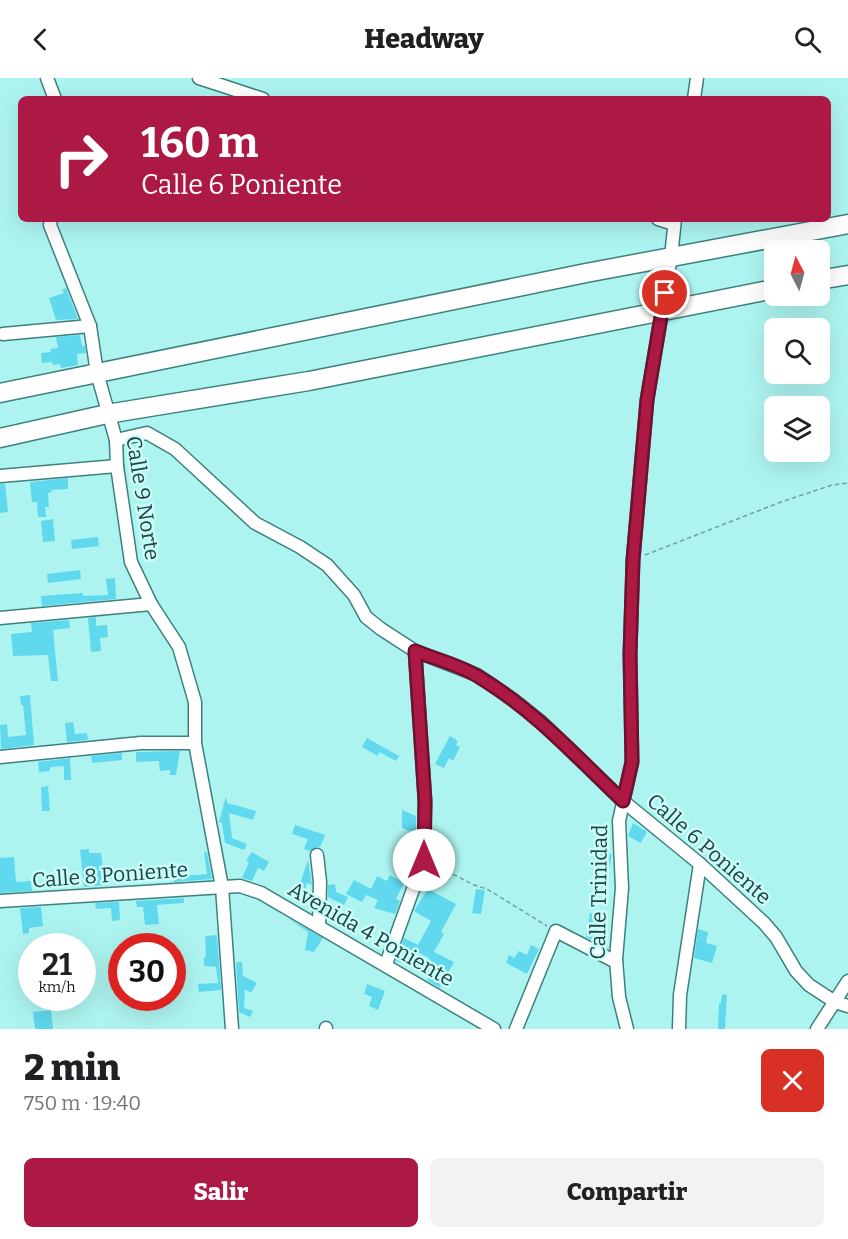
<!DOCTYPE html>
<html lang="es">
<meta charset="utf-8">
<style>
:root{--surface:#fff;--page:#f2f2f2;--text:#202124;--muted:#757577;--accent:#ad1945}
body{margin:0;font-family:Bitter,serif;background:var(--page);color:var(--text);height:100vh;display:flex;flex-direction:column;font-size:22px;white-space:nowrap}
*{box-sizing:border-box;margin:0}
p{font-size:20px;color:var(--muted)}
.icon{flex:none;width:33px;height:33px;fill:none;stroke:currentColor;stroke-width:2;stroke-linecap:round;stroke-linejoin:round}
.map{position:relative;height:951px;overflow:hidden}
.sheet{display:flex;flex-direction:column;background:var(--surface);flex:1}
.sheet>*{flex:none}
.hud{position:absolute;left:18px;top:18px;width:813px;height:126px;border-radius:9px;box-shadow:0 6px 24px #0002;background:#ad1945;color:#fff;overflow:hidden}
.needle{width:39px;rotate:354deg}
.buttons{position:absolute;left:764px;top:162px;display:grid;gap:12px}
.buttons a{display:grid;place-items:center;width:66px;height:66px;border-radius:9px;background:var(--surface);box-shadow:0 6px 24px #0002;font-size:30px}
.speed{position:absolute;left:18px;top:855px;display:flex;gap:12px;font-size:30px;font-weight:700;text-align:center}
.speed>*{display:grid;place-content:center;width:78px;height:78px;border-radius:50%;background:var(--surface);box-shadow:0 6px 24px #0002;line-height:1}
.speed small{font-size:15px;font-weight:400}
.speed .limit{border:9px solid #d22;background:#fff;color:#111}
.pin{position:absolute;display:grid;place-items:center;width:51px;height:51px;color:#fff;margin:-26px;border:3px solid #fff;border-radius:50%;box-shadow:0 2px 6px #0007}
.me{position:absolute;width:66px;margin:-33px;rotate:0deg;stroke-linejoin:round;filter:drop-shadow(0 0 4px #0008)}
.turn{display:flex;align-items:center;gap:21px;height:126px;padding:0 24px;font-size:27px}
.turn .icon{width:78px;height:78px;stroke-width:2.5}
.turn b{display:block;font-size:42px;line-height:51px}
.round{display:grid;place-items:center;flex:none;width:63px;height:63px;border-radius:9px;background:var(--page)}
.summary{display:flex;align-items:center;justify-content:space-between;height:102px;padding:0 24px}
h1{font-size:36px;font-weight:800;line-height:45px}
.cta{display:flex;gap:12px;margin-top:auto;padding:12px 24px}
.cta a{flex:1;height:69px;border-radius:9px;background:var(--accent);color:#fff;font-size:24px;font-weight:800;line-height:69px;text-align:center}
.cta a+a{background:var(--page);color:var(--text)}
header{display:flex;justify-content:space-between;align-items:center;height:78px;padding:0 24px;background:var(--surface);font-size:27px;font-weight:800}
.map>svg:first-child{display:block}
</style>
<header><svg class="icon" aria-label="back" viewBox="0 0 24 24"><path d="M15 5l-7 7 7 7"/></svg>Headway<svg class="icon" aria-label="search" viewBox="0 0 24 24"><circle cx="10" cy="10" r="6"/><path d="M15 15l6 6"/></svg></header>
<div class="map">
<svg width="848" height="951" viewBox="0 0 848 951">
<rect width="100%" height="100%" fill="#adf4f0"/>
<g fill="#60d8ee">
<polygon points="66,210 78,241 56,242 49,220 64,215 62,212"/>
<polygon points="80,257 82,268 85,268 86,275 77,276 78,287 61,290 60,286 53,287 52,284 42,285 41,275 51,274 50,271 58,270 56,259"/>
<polygon points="68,400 68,411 51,412 52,414 48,415 49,429 45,429 46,439 38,439 37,424 32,424 30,404"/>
<polygon points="0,406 5,406 8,434 0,435"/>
<polygon points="53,441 55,463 43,464 41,443"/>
<polygon points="98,459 99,468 72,471 71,462"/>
<polygon points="80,492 81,501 48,505 47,496"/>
<polygon points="115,500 116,521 42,528 41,518 83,515 83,518 108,517 106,501"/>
<polygon points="96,539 96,548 107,547 108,559 100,560 101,573 91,574 88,540"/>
<polygon points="69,542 70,550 53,552 58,603 51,603 48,577 13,578 11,556 32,554 31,545"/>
<polygon points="30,617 34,667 1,671 0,647 7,646 8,659 26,657 23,627 21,627 20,618"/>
<polygon points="73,644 75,656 87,655 88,662 67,664 65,645"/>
<polygon points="450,658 458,663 456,667 460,669 453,683 449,680 444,690 435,686"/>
<polygon points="367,660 399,678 396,683 379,674 378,678 362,669"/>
<polygon points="180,673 176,697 170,697 170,692 160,693 159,683 136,684 136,674"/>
<polygon points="122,675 122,682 92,685 91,678"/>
<polygon points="70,680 71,702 64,702 64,688 50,689 50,693 39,694 38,684"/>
<polygon points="48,708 50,733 42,733 41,709"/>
<polygon points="226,718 227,725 256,733 253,742 229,735 232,760 247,766 244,772 225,765 222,745 219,744"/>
<polygon points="402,732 416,738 416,756 402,750"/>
<polygon points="633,745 647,754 641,765 628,758"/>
<polygon points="295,747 325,757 320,769 316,769 310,773 304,771 308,761 292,756"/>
<polygon points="601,770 612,777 609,790 597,788"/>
<polygon points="89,771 89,775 101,775 105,807 84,809 80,772"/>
<polygon points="204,774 207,774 212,801 174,804 174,795 181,796 181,798 207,796"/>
<polygon points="252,774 269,784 264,793 258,790 252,803 242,800 249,784 246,782"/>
<polygon points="14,779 16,804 31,803 32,813 0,815 0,780"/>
<polygon points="308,782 312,807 307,805 303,819 296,817"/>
<polygon points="390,797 404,805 396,821 400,823 395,836 374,830 378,822 366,817 362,824 346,816 354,802 371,811 377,798 387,803"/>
<polygon points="335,806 336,814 348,819 344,827 328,819 328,807"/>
<polygon points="428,811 456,826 441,854 444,856 434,874 454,884 440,910 427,902 431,896 423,893 429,880 417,874 402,885 396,883 404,860 418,867 431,843 414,833"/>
<polygon points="476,811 485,812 481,836 472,835"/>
<polygon points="184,820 184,825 157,827 159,846 145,847 143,829 137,829 136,823"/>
<polygon points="119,824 120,842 112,843 111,830 96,831 95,825"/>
<polygon points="41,829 43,848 29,850 29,855 23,856 20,830"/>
<polygon points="590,835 602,837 598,865 586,859"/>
<polygon points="287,840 323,860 314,874 305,872 308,854"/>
<polygon points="698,851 708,854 706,865 717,868 712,885 694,880"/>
<polygon points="217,857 221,912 199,914 198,906 218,905 216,889 204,888 204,879 206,879 205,858"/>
<polygon points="531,867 539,871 527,896 506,885 509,877 514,880 519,873 527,877"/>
<polygon points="236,884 242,884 243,898 257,905 251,915 245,911 244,930 253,933 250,939 239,934"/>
<polygon points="367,906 385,913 378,932 369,928 372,919 364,916"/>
<polygon points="722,916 727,917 725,951 718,951 719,925 721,925"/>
<polygon points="51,932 53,951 35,951 33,934"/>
</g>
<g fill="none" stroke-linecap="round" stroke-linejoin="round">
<defs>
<g id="minor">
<polyline points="47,0 55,21"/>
<polyline points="199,0 263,21"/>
<polyline points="694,21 697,0"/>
<polyline points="51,141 50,147 90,248 97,295 116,362 117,388 131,484 151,526 179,569 195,624 195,665 222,809 232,951"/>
<polyline points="658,141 674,146"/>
<polyline points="3,256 90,248"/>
<polyline points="116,362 147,355 175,371 255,445 300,469 327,487 354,517 366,539 381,551 415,573 477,597 515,623 540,643 623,723 700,786 764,845 776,859 796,893 809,907 835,924 848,928"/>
<polyline points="0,398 117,388"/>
<polyline points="0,540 151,526"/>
<polyline points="0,679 141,665 195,665"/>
<polyline points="317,777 320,804 319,848"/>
<polyline points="0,823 240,808 261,815 494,951"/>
<polyline points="386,886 424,781 425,723 415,573"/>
<polyline points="326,951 326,950"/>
<polyline points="516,951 556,853 616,884"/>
<polyline points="627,951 619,919 616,881 622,810 619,743 632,684 630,576 633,482 647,322 671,179 675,141"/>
<polyline points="679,951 680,917 700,786"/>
<polyline points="817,951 848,903"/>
</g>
<g id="highway">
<polyline points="819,202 848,197"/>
<polyline points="0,315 586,195 848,146"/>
<polyline points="0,360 107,336 309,303 774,211"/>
</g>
</defs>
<use href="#minor" stroke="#3c817e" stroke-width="15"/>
<use href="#highway" stroke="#3c817e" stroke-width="21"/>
<g stroke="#6ea19f" stroke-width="1.5" stroke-dasharray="4.5 3" stroke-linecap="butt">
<polyline points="645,477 781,424 832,407 848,405"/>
<polyline points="433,786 474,807 487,811 547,848"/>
</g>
<use href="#minor" stroke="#fff" stroke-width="12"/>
<use href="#highway" stroke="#fff" stroke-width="18"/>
</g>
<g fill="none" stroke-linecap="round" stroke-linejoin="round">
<defs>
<path id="route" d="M 424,782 L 425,723 L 415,573 C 435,581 460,587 479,599 C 534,632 577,679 623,723 L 632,684 L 630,576 L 633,482 L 647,322 L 665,215"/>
</defs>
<use href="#route" stroke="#70102d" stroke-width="15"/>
<use href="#route" stroke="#ad1945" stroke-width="10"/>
</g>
<g text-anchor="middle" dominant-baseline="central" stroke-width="5" stroke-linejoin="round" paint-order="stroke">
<g font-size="21" fill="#254140" stroke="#c7fefb">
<text transform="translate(143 420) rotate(81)">Calle 9 Norte</text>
<text transform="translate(709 771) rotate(41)">Calle 6 Poniente</text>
<text transform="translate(110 797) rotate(-4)">Calle 8 Poniente</text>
<text transform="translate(599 814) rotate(-89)">Calle Trinidad</text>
<text transform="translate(371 856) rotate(30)">Avenida 4 Poniente</text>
</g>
</g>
</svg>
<div class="buttons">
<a><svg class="needle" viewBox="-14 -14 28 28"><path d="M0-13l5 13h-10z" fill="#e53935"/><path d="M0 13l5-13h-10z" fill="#757577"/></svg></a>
<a><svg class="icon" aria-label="search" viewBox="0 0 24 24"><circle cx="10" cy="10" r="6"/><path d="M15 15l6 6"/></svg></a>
<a><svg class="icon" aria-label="layers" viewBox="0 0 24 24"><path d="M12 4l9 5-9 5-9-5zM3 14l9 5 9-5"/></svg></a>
</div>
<div class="speed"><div>21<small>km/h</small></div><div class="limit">30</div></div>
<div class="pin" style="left:665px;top:215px;background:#d93025"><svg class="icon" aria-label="arrive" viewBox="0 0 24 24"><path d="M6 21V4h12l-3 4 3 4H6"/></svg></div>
<svg class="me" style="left:424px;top:782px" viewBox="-20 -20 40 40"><circle r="19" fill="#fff"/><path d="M0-13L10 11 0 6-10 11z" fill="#ad1945"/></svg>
<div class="hud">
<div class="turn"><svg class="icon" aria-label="right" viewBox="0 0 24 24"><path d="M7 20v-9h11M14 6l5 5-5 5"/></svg><div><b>160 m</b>Calle 6 Poniente</div></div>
</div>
</div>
<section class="sheet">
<div class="summary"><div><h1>2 min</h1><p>750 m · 19:40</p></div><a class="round" style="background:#d93025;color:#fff"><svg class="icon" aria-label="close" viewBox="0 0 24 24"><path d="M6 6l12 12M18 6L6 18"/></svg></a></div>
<div class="cta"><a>Salir</a><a>Compartir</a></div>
</section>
